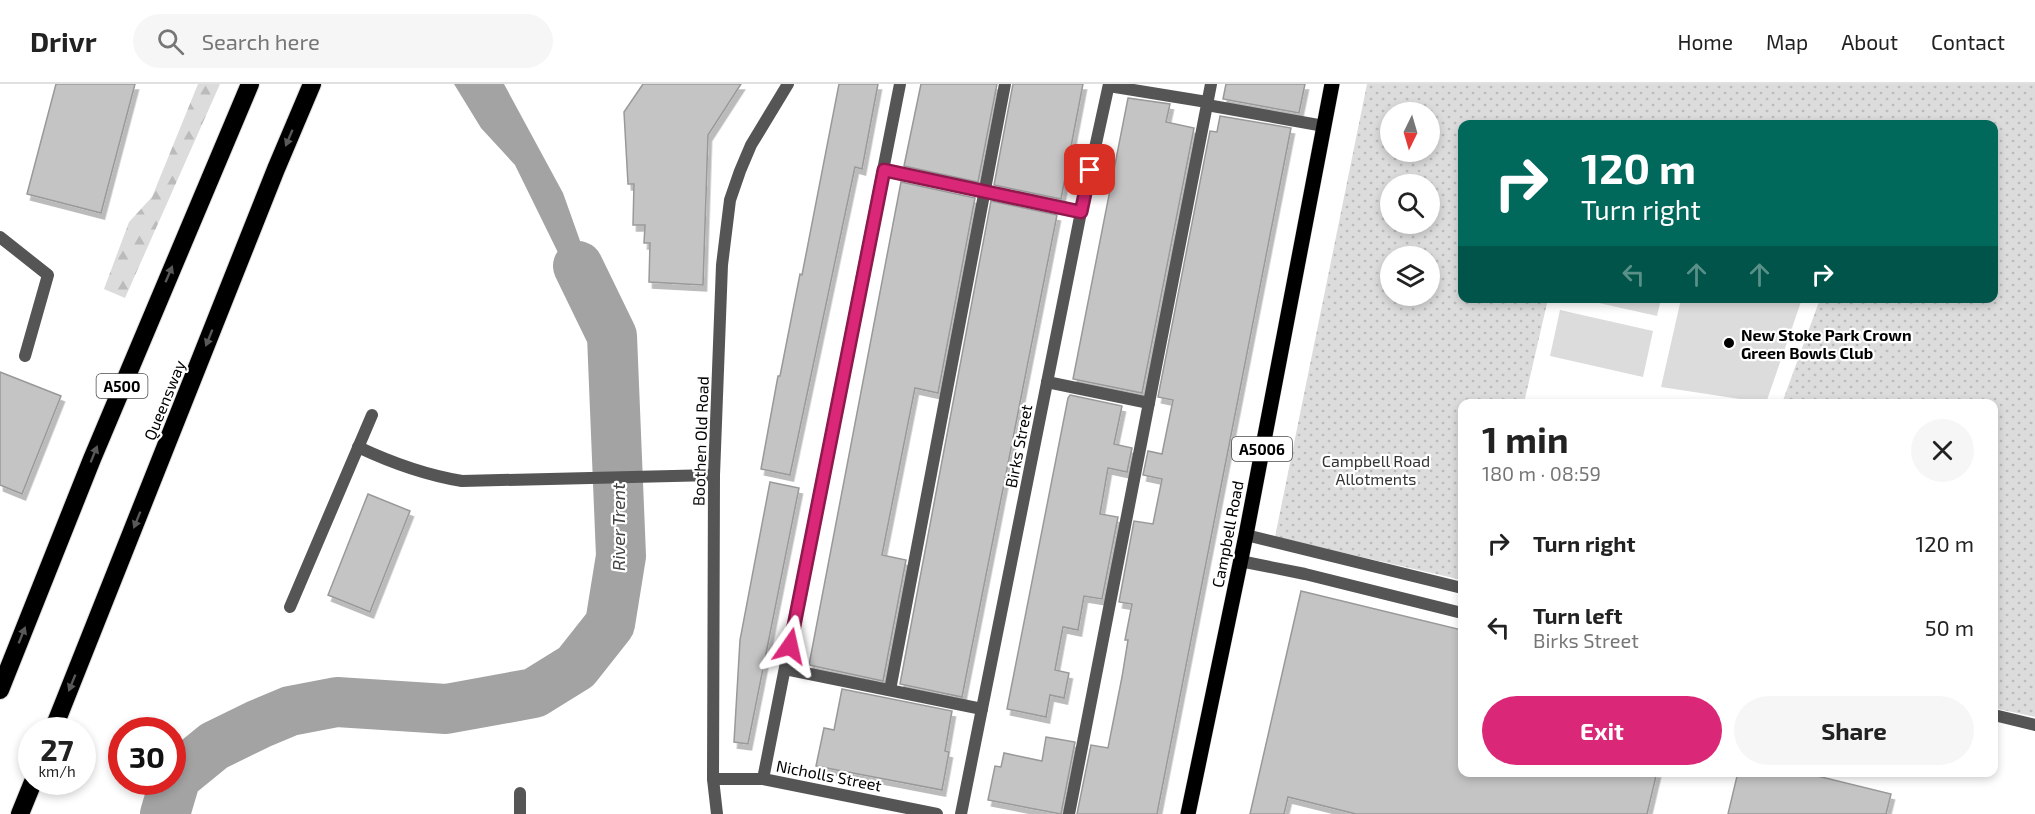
<!DOCTYPE html>
<meta charset="utf-8">
<style>
:root{--surface:#fff;--page:#f6f6f6;--text:#222;--muted:#767676;--line:#e0e0e0;--accent:#db2777}
body{margin:0;font-family:"Exo 2",sans-serif;background:var(--page);color:var(--text);height:100vh;display:flex;flex-direction:column;font-size:22px;white-space:nowrap}
*{box-sizing:border-box;margin:0}
p{font-size:20px;color:var(--muted)}
.icon{flex:none;width:33px;height:33px;fill:none;stroke:currentColor;stroke-width:2;stroke-linecap:round;stroke-linejoin:round}
.map{position:relative;flex:1;overflow:hidden}
.sheet{position:absolute;left:1458px;top:315px;width:540px;height:378px;display:flex;flex-direction:column;background:var(--surface);border-radius:12px;box-shadow:0 3px 9px #0003}
.sheet>*{flex:none}
.banner{position:absolute;left:1458px;top:36px;width:540px;height:183px;border-radius:12px;box-shadow:0 3px 9px #0003;background:#00695c;color:#fff;overflow:hidden}
.needle{width:39px;rotate:185deg}
.controls{position:absolute;left:1380px;top:18px;display:grid;gap:12px}
.controls a{display:grid;place-items:center;width:60px;height:60px;border-radius:50%;background:var(--surface);box-shadow:0 3px 9px #0003;font-size:30px}
.speed{position:absolute;left:18px;top:633px;display:flex;gap:12px;font-size:30px;font-weight:700;text-align:center}
.speed>*{display:grid;place-content:center;width:78px;height:78px;border-radius:50%;background:var(--surface);box-shadow:0 3px 9px #0003;line-height:1}
.speed small{font-size:15px;font-weight:400}
.speed .limit{border:9px solid #d22;background:#fff;color:#111}
.pin{position:absolute;display:grid;place-items:center;width:51px;height:51px;color:#fff;margin:-26px;border-radius:12px;box-shadow:0 3px 9px #0006}
.me{position:absolute;width:66px;margin:-33px;rotate:11deg;stroke-linejoin:round;filter:drop-shadow(0 0 4px #0008)}
.turn{display:flex;align-items:center;gap:21px;height:126px;padding:0 24px;font-size:27px}
.turn .icon{width:78px;height:78px;stroke-width:2.5}
.turn b{display:block;font-size:42px;line-height:51px}
.lanes{display:flex;align-items:center;height:57px;padding:0 24px;background:#0003;justify-content:center;gap:30px;direction:ltr}
.lanes .off{opacity:.35}
.round{display:grid;place-items:center;flex:none;width:63px;height:63px;border-radius:32px;background:var(--page)}
.headline{display:flex;align-items:center;justify-content:space-between;height:102px;padding:0 24px}
h1{font-size:36px;font-weight:700;line-height:45px}
.action{display:flex;gap:12px;margin-top:auto;padding:12px 24px}
.action a{flex:1;height:69px;border-radius:36px;background:var(--accent);color:#fff;font-size:24px;font-weight:700;line-height:69px;text-align:center}
.action a+a{background:var(--page);color:var(--text)}
ul{padding:0;list-style:none}
li{display:flex;align-items:center;gap:18px;height:84px;padding:0 24px}
li div{flex:1}
li b{display:block;font-size:22px}
li em{font-style:normal}
header{display:flex;align-items:center;gap:36px;box-sizing:border-box;height:84px;padding:0 30px;background:var(--surface);border-bottom:2px solid var(--line)}
header strong{font-size:28px}
nav{display:flex;gap:33px;margin-inline-start:auto;font-size:21px}
.search{width:420px;height:54px;background:var(--page);display:flex;align-items:center;gap:15px;box-sizing:border-box;padding:0 21px;border-radius:33px;color:var(--muted);font-size:22px}
.map>svg:first-child{display:block}
</style>
<header>
<strong>Drivr</strong>
<div class="search"><svg class="icon" aria-label="search" viewBox="0 0 24 24"><circle cx="10" cy="10" r="6"/><path d="M15 15l6 6"/></svg>Search here</div>
<nav><a>Home</a><a>Map</a><a>About</a><a>Contact</a></nav>
</header>
<div class="map">
<svg width="2035" height="730" viewBox="0 0 2035 730">
<defs>
<pattern id="forest-firs" width="22" height="20" patternUnits="userSpaceOnUse" patternTransform="scale(1.5)"><rect width="22" height="20" fill="#dcdcdc"/><path d="M5 1l3.5 6h-7zM16 11l3.5 6h-7z" fill="#bbb"/></pattern>
<pattern id="garden-dots" width="8" height="8" patternUnits="userSpaceOnUse" patternTransform="scale(1.5)"><rect width="8" height="8" fill="#dcdcdc"/><path d="M2 2h.1M6 6h.1" fill="none" stroke="#bbb" stroke-width="1.8" stroke-linecap="round"/></pattern>
<filter id="shadow"><feDropShadow dx="3.5" dy="6" stdDeviation="0" flood-color="#0004"/></filter>
</defs>
<rect width="100%" height="100%" fill="#fff"/>
<polygon fill="url(#forest-firs)" points="198,0 220,0 125,214 104,205 129,138 152,113"/>
<path fill="url(#garden-dots)" fill-rule="evenodd" d="M 1367,0 L 2035,0 L 2035,633 L 1994,624 L 1994,320 L 1782,319 L 1820,215 L 1994,214 L 1994,40 L 1462,40 L 1462,214 L 1548,215 L 1524,319 L 1462,320 L 1462,496 L 1275,453 ZM 1390,28 L 1430,28 L 1430,68 L 1390,68 ZM 1390,100 L 1430,100 L 1430,140 L 1390,140 ZM 1390,172 L 1430,172 L 1430,212 L 1390,212 Z"/>
<g fill="#dcdcdc">
<polygon points="1581,215 1661,215 1657,232"/>
<polygon points="1681,215 1802,215 1766,319 1661,303"/>
<polygon points="1560,226 1653,247 1643,293 1550,272"/>
</g>
<polygon fill="#a3a3a3" points="454,0 504,0 563,109 584,168 627,239 596,246 515,81 481,44"/>
<g fill="none" stroke-linecap="round" stroke-linejoin="round">
<polyline stroke="#a3a3a3" stroke-width="50" points="165,730 176,693 214,662 259,640 290,627 337,618 446,625 534,609 576,583 610,540 621,472 612,252 578,182"/>
</g>
<g fill="#c4c4c4" stroke="#999" stroke-width="1.5" filter="url(#shadow)">
<polygon points="56,0 135,0 101,129 27,110"/>
<polygon points="643,0 741,0 708,51 703,201 649,198 650,159 644,159 645,141 633,141 634,100 628,100 624,28"/>
<polygon points="839,0 878,0 862,85 855,83 790,391 761,385 778,292 780,292 800,190 802,191"/>
<polygon points="921,0 997,0 978,98 904,82"/>
<polygon points="1013,0 1083,0 1061,115 994,101"/>
<polygon points="1226,0 1305,0 1299,29 1223,15"/>
<polygon points="1128,14 1170,20 1166,38 1194,44 1142,309 1073,295"/>
<polygon points="1220,32 1291,44 1157,730 1077,730 1091,661 1108,664 1122,593 1128,556 1125,556 1132,520 1119,518 1134,437 1153,440 1162,395 1143,391 1148,367 1162,370 1173,316 1158,313 1210,47 1217,48"/>
<polygon points="901,98 975,114 938,309 915,304 882,471 906,476 883,597 809,581"/>
<polygon points="991,117 1057,131 962,613 900,600"/>
<polygon points="0,288 61,312 22,410 0,401"/>
<polygon points="1070,311 1122,322 1114,360 1132,364 1127,388 1108,384 1100,430 1118,433 1102,515 1084,512 1078,546 1063,543 1055,586 1069,589 1064,614 1050,611 1046,633 1007,625 1068,314"/>
<polygon points="770,398 799,404 748,660 734,658 740,556"/>
<polygon points="368,410 410,427 370,528 328,511"/>
<polygon points="1301,507 1462,546 1462,688 1657,688 1647,730 1356,730 1288,713 1284,730 1250,730"/>
<polygon points="842,605 952,627 945,667 949,668 942,706 816,682 824,644 834,646"/>
<polygon points="1046,653 1075,658 1061,730 988,716 995,682 1001,683 1004,669 1042,677"/>
<polygon points="1738,688 1801,688 1891,710 1886,730 1728,730"/>
</g>
<g fill="none" stroke-linecap="round" stroke-linejoin="round">
<defs>
<polyline id="primary" points="1188,730 1246,451 1332,0"/>
<g id="highway">
<polyline points="0,606 92,375 250,0"/>
<polyline points="53,646 276,85 312,0"/>
<polyline points="20,730 33,698"/>
</g>
</defs>
<use href="#primary" stroke="#dbdbdb" stroke-width="16"/>
<use href="#highway" stroke="#dbdbdb" stroke-width="20"/>
<g stroke="#555" stroke-width="12">
<polyline points="1109,2 1207,18"/>
<polyline points="1207,21 1324,42"/>
<polyline points="884,86 1081,128"/>
<polyline points="0,153 48,191 25,272"/>
<polyline points="1047,298 1149,319"/>
<path d="M 358,363 C 392,379 425,391 462,397 L 714,391"/>
<polyline points="1246,451 1462,504"/>
<polyline points="1240,477 1305,490 1462,529"/>
<polyline points="290,523 372,331"/>
<polyline points="785,585 982,625"/>
<polyline points="890,606 1005,0"/>
<polyline points="1994,631 2035,641"/>
<polyline points="520,709 520,730"/>
<polyline points="1069,730 1211,0"/>
</g>
<g stroke="#555" stroke-width="12">
<polyline points="713,695 763,695 937,730"/>
<polyline points="763,695 900,0"/>
<polyline points="717,730 713,695 714,391 722,181 730,116 740,87 751,61 788,0"/>
<polyline points="961,730 1081,128 1109,0"/>
</g>
<use href="#primary" stroke="#000" stroke-width="15"/>
<use href="#highway" stroke="#000" stroke-width="18"/>
</g>
<defs><path id="oneway-solid" d="M-6-.8H1V-3.2L6.5 0L1 3.2V.8H-6Z" transform="scale(1.5)"/></defs>
<g fill="#595959">
<use href="#oneway-solid" transform="translate(289 54) rotate(113)"/>
<use href="#oneway-solid" transform="translate(169 190) rotate(-67)"/>
<use href="#oneway-solid" transform="translate(209 254) rotate(112)"/>
<use href="#oneway-solid" transform="translate(94 370) rotate(-68)"/>
<use href="#oneway-solid" transform="translate(137 436) rotate(112)"/>
<use href="#oneway-solid" transform="translate(22 551) rotate(-68)"/>
<use href="#oneway-solid" transform="translate(72 599) rotate(112)"/>
</g>
<g fill="none" stroke-linecap="round" stroke-linejoin="round">
<defs>
<polyline id="route" points="790,562 884,86 1081,128 1090,86"/>
</defs>
<use href="#route" stroke="#8e194d" stroke-width="15"/>
<use href="#route" stroke="#db2777" stroke-width="10"/>
</g>
<circle fill="#000" stroke="#fff" stroke-width="2" cx="1729" cy="259" r="6"/>
<g text-anchor="middle" dominant-baseline="central" stroke-width="4.5" stroke-linejoin="round" paint-order="stroke">
<g fill="#fff" stroke="#4c4c4c" stroke-width="1.5">
<rect x="96.5" y="290" width="51" height="24" rx="4.5"/>
<rect x="1232" y="353" width="60" height="24" rx="4.5"/>
</g>
<g font-size="15" font-weight="bold" fill="#000">
<text x="122" y="302">A500</text>
<text x="1262" y="365">A5006</text>
</g>
<g font-size="16" font-weight="bold" fill="#000" stroke="#fff" text-anchor="start">
<text x="1741" y="250">New Stoke Park Crown<tspan x="1741" dy="18">Green Bowls Club</tspan></text>
</g>
<g font-size="16" fill="#000" stroke="#fff">
<text transform="translate(164 316) rotate(-68)">Queensway</text>
<text transform="translate(700 357) rotate(-88)">Boothen Old Road</text>
<text transform="translate(1018 362) rotate(-79)">Birks Street</text>
<text transform="translate(1227 450) rotate(-79)">Campbell Road</text>
<text transform="translate(829 691) rotate(11)">Nicholls Street</text>
</g>
<g font-size="16" fill="#333" stroke="#fff">
<text x="1376" y="376">Campbell Road<tspan x="1376" dy="18">Allotments</tspan></text>
</g>
<g font-size="18" font-style="italic" fill="#444" stroke="#fff">
<text transform="translate(618 443) rotate(-90)">River Trent</text>
</g>
</g>
</svg>
<div class="controls">
<a><svg class="needle" viewBox="-14 -14 28 28"><path d="M0-13l5 13h-10z" fill="#e53935"/><path d="M0 13l5-13h-10z" fill="#767676"/></svg></a>
<a><svg class="icon" aria-label="search" viewBox="0 0 24 24"><circle cx="10" cy="10" r="6"/><path d="M15 15l6 6"/></svg></a>
<a><svg class="icon" aria-label="layers" viewBox="0 0 24 24"><path d="M12 4l9 5-9 5-9-5zM3 14l9 5 9-5"/></svg></a>
</div>
<div class="speed"><div>27<small>km/h</small></div><div class="limit">30</div></div>
<div class="pin" style="left:1090px;top:86px;background:#d93025"><svg class="icon" aria-label="arrive" viewBox="0 0 24 24"><path d="M6 21V4h12l-3 4 3 4H6"/></svg></div>
<svg class="me" style="left:790px;top:562px" viewBox="-20 -20 40 40"><path d="M0-17L14 15 0 8-14 15z" fill="#db2777" stroke="#fff" stroke-width="4"/></svg>
<div class="banner">
<div class="turn"><svg class="icon" aria-label="right" viewBox="0 0 24 24"><path d="M7 20v-9h11M14 6l5 5-5 5"/></svg><div><b>120 m</b>Turn right</div></div>
<div class="lanes"><svg class="icon off" aria-label="left" viewBox="0 0 24 24"><path d="M17 20v-9H6M10 6l-5 5 5 5"/></svg><svg class="icon off" aria-label="ahead" viewBox="0 0 24 24"><path d="M12 20V5M6 11l6-6 6 6"/></svg><svg class="icon off" aria-label="ahead" viewBox="0 0 24 24"><path d="M12 20V5M6 11l6-6 6 6"/></svg><svg class="icon" aria-label="right" viewBox="0 0 24 24"><path d="M7 20v-9h11M14 6l5 5-5 5"/></svg></div>
</div>
<section class="sheet">
<div class="headline"><div><h1>1 min</h1><p>180 m · 08:59</p></div><a class="round"><svg class="icon" aria-label="close" viewBox="0 0 24 24"><path d="M6 6l12 12M18 6L6 18"/></svg></a></div>
<ul>
<li><svg class="icon" aria-label="right" viewBox="0 0 24 24"><path d="M7 20v-9h11M14 6l5 5-5 5"/></svg><div><b>Turn right</b></div><em>120 m</em></li>
<li><svg class="icon" aria-label="left" viewBox="0 0 24 24"><path d="M17 20v-9H6M10 6l-5 5 5 5"/></svg><div><b>Turn left</b><p>Birks Street</p></div><em>50 m</em></li>
</ul>
<div class="action"><a>Exit</a><a>Share</a></div>
</section>
</div>
